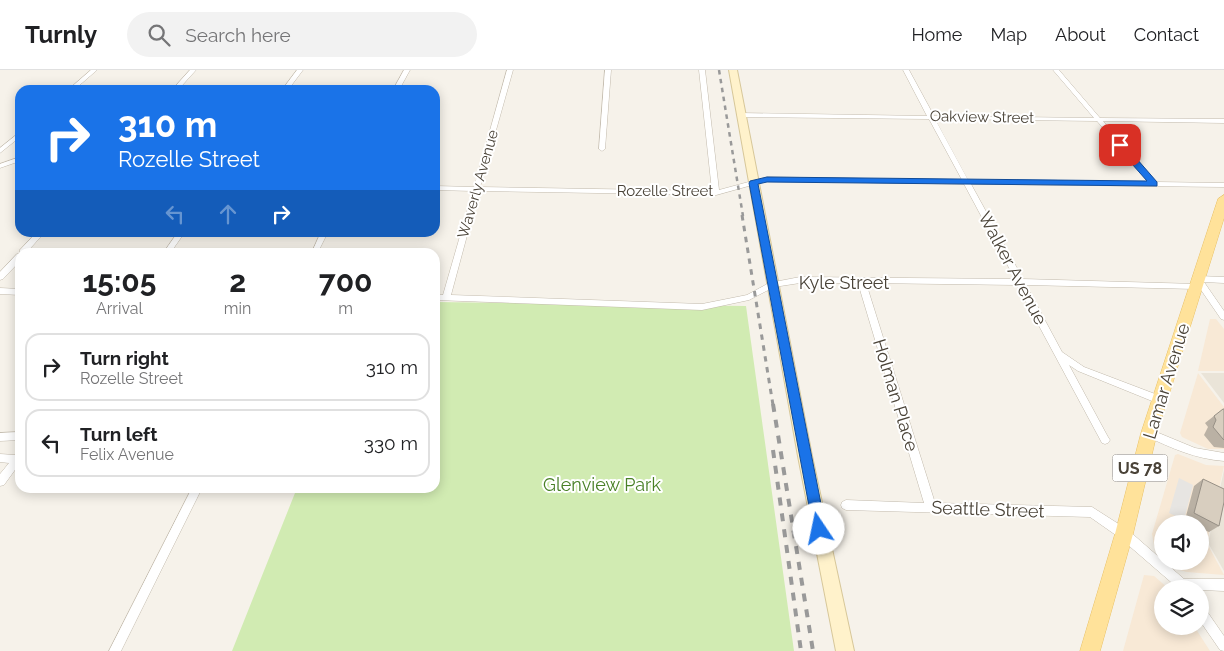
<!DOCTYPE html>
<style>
:root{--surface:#fff;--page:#f2f2f2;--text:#202124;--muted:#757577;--line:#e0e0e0}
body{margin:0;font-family:Raleway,sans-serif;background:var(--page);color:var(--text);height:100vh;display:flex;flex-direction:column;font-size:19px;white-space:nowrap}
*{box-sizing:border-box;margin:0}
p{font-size:16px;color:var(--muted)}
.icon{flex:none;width:28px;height:28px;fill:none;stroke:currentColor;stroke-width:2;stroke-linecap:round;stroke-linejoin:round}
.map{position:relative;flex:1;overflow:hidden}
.drawer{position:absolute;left:15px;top:178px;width:425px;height:245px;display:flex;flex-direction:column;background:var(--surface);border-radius:15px;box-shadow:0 2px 12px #0003}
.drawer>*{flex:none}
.guide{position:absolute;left:15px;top:15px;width:425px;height:152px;border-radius:15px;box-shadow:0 2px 12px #0003;background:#1a73e8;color:#fff;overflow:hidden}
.controls{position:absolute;left:1154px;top:445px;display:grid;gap:10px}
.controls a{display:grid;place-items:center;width:55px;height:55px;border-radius:50%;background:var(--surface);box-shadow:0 2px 12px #0003;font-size:25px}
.pin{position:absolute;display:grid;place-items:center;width:42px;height:42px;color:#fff;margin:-21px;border-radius:10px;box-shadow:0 2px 8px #0006}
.me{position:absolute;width:55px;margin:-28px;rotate:349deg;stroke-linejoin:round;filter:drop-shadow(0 0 4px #0008)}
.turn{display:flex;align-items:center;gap:18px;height:105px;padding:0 20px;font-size:22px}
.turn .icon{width:65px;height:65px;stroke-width:2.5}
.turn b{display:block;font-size:35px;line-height:42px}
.lanes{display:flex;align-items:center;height:48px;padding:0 20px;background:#0003;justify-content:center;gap:25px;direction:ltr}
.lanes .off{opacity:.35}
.eta{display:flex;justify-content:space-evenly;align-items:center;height:85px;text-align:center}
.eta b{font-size:30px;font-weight:700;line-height:35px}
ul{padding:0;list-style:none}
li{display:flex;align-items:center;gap:15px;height:68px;margin:0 10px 8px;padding:0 10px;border:2px solid var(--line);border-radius:15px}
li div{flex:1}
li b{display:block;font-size:19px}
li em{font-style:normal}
header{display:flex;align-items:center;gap:30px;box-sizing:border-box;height:70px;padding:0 25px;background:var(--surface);border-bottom:1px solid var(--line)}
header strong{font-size:24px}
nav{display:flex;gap:28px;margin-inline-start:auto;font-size:18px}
.search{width:350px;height:45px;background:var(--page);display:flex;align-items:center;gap:12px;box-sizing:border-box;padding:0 18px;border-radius:28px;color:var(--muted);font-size:19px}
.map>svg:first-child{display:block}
</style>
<header>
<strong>Turnly</strong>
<div class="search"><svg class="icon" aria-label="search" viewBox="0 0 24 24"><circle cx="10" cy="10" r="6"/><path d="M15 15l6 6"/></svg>Search here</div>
<nav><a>Home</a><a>Map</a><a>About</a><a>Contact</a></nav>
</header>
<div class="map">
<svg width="1224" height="581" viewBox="0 0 1224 581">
<rect width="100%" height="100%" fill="#f6f2ea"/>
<g fill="#eae4d8">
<polygon points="1201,303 1224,303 1224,333"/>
<polygon points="1224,400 1224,501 1208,473"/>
</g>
<g fill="#f8e9d6">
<polygon points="1210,249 1216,249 1224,259 1224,301 1198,301"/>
<polygon points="1198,303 1224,337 1224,379 1208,379 1182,367 1180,363"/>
<polygon points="1178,384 1206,395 1224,396 1207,473 1224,505 1187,502 1180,500 1169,491 1200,491 1200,454 1162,454 1162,486 1154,475 1152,464 1175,385"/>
<polygon points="1144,505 1154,506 1169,519 1162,519 1162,556 1194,556 1210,581 1123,581"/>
</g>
<polygon fill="#d1ebb2" points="435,232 746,236 794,581 232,581 297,418 435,418"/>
<polygon fill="#e7e5e2" points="1179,408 1193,415 1184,450 1169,443"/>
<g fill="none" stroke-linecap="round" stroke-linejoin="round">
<defs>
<g id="street">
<polygon points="91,0 97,0 74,20 68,20"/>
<polygon points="190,0 196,0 178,20 172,20"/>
<polygon points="297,0 303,0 288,20 282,20"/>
<polygon points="404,0 410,0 399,20 393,20"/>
<path d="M 507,0 L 513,0 L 480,117 L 712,121 L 699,0 L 705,0 L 719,120 L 767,107 L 962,110 L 929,49 L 740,47 L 737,45 L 740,43 L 927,46 L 903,0 L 909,0 L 934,46 L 1094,48 L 1053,0 L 1059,0 L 1100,48 L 1224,49 L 1224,53 L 1103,51 L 1156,112 L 1224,113 L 1224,117 L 971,114 L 1023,209 L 1197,214 L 1194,209 L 1198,206 L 1224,207 L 1224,213 L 1204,212 L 1224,241 L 1224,250 L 1221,249 L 1199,217 L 1196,219 L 1026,215 L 1062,282 L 1084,297 L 1163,327 L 1165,330 L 1163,333 L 1157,333 L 1078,301 L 1069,295 L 1108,367 L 1110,370 L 1108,373 L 1105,374 L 1102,373 L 1017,215 L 866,213 L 935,433 L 1092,437 L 1128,460 L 1184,509 L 1224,509 L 1224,521 L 1179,519 L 1120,468 L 1090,447 L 846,440 L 842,438 L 841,435 L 842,432 L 846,430 L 924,433 L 858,213 L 800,213 L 774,217 L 749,230 L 702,240 L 435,230 L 435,224 L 443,225 L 473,121 L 435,120 L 435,116 L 474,117 ZM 935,49 L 1097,51 L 1149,112 L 968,110 ZM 767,111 L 964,114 L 1015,209 L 800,207 L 769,213 L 747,225 L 702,234 L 451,225 L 479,121 L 716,125 Z"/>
<polygon points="605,0 611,0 605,79 602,81 599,79"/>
<polygon points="20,62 20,67 0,83 0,78"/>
<polygon points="20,87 20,91 0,98 0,94"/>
<polygon points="37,162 45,162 27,182 20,183 20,180"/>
<polygon points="178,162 185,162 171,182 164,182"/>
<polygon points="321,162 328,162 318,182 312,182"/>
<polygon points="17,184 20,184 20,191 3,209 0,210 0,202"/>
<polygon points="0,218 20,219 20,225 0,224"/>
<path d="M 1149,359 L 1195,378 L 1224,383 L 1224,391 C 1196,389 1171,378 1146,366 L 1144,363 L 1146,360 Z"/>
<polygon points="20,362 20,370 0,371 0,363"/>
<polygon points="20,381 20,393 4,415 0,416 0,404 9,393 0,392 0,384 15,385"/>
<polygon points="192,418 202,418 121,581 109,581"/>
<polygon points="1200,535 1204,537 1224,566 1224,581 1220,580 1200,551"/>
</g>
<polygon id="secondary" points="729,0 737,0 812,386 854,581 836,581 798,386"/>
<polygon id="primary" points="1224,125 1224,148 1157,363 1133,464 1100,581 1080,581 1115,464 1141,363 1218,129"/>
</defs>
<use href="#street" stroke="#c2baac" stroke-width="1"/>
<use href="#secondary" stroke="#d7c799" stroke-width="2"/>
<use href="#primary" stroke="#e9c165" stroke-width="1"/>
<use href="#street" fill="#fff" fill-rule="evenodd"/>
<use href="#secondary" fill="#fff2cb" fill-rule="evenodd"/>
<use href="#primary" fill="#ffe29a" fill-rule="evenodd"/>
<polyline stroke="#999" stroke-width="2.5" stroke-dasharray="4.5 4.5" stroke-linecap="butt" points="719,0 743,146"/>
<polyline stroke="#999" stroke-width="3" stroke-dasharray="5.5 5.5" stroke-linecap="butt" points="742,145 773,335"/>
<g stroke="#999" stroke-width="4" stroke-dasharray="8 8" stroke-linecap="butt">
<polyline points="773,334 813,581"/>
<polyline points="773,380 801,581"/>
</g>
</g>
<g fill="#bab1a4">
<polygon points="1224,339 1224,378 1214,377 1204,365 1208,357 1205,353 1214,346"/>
<polygon points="1203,409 1219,456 1209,462 1200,458 1200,454 1193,454 1185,450 1194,416"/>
</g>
<g fill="#d8cebf" stroke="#979086">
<polygon points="1223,339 1224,339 1224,370 1223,369 1213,357 1216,350 1214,346"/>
<polygon points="1203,409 1224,419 1224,432 1219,456 1194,443"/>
</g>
<polygon fill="#1a73e8" stroke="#114b97" points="1117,73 1123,73 1157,112 1157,116 767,112 758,114 826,459 824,463 819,465 814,463 749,113 750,111 767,107 1147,111 1117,77"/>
<g text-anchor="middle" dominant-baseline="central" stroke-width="4" stroke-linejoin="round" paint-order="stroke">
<g font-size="15" fill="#4a4338" stroke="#fff">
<text transform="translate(982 47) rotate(1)">Oakview Street</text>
<text transform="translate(478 114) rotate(-74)">Waverly Avenue</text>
<text x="665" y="121">Rozelle Street</text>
</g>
<rect fill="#fff" stroke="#807b74" stroke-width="1" x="1112.5" y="384.5" width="55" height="27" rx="4"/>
<g font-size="16" font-weight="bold" fill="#4a4338">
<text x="1140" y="398">US 78</text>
</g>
<g font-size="18" fill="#4a4338" stroke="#fff">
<text transform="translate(1013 198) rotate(62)">Walker Avenue</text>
<text x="844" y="212">Kyle Street</text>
<text transform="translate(1166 311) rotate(-73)">Lamar Avenue</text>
<text transform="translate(896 325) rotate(73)">Holman Place</text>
<text transform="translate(988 439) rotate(2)">Seattle Street</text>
</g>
<g font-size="18" fill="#498027" stroke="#fff">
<text x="602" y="414">Glenview Park</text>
</g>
</g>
</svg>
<div class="controls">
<a><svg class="icon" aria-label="sound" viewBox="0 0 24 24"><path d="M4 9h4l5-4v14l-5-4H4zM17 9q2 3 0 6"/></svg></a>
<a><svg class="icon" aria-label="layers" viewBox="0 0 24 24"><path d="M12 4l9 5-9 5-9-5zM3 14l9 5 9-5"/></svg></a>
</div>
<div class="pin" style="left:1120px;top:75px;background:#d93025"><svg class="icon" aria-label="arrive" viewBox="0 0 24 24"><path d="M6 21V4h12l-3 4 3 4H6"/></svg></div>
<svg class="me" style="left:819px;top:459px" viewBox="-20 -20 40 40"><circle r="19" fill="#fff"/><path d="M0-13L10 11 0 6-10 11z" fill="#1a73e8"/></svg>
<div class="guide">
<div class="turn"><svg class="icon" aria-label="right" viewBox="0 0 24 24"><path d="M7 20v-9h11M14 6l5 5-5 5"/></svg><div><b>310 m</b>Rozelle Street</div></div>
<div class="lanes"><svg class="icon off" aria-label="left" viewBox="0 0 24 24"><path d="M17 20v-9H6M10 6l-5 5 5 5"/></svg><svg class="icon off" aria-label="ahead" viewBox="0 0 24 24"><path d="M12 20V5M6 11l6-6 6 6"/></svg><svg class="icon" aria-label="right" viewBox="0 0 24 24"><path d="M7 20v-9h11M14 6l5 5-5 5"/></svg></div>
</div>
<section class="drawer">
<div class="eta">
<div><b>15:05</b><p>Arrival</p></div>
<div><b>2</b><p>min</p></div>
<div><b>700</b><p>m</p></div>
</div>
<ul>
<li><svg class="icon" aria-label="right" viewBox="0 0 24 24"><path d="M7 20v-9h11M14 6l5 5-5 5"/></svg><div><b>Turn right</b><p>Rozelle Street</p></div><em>310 m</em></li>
<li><svg class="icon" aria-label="left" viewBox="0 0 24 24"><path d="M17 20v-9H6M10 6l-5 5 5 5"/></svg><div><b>Turn left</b><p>Felix Avenue</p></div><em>330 m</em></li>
</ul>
</section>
</div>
